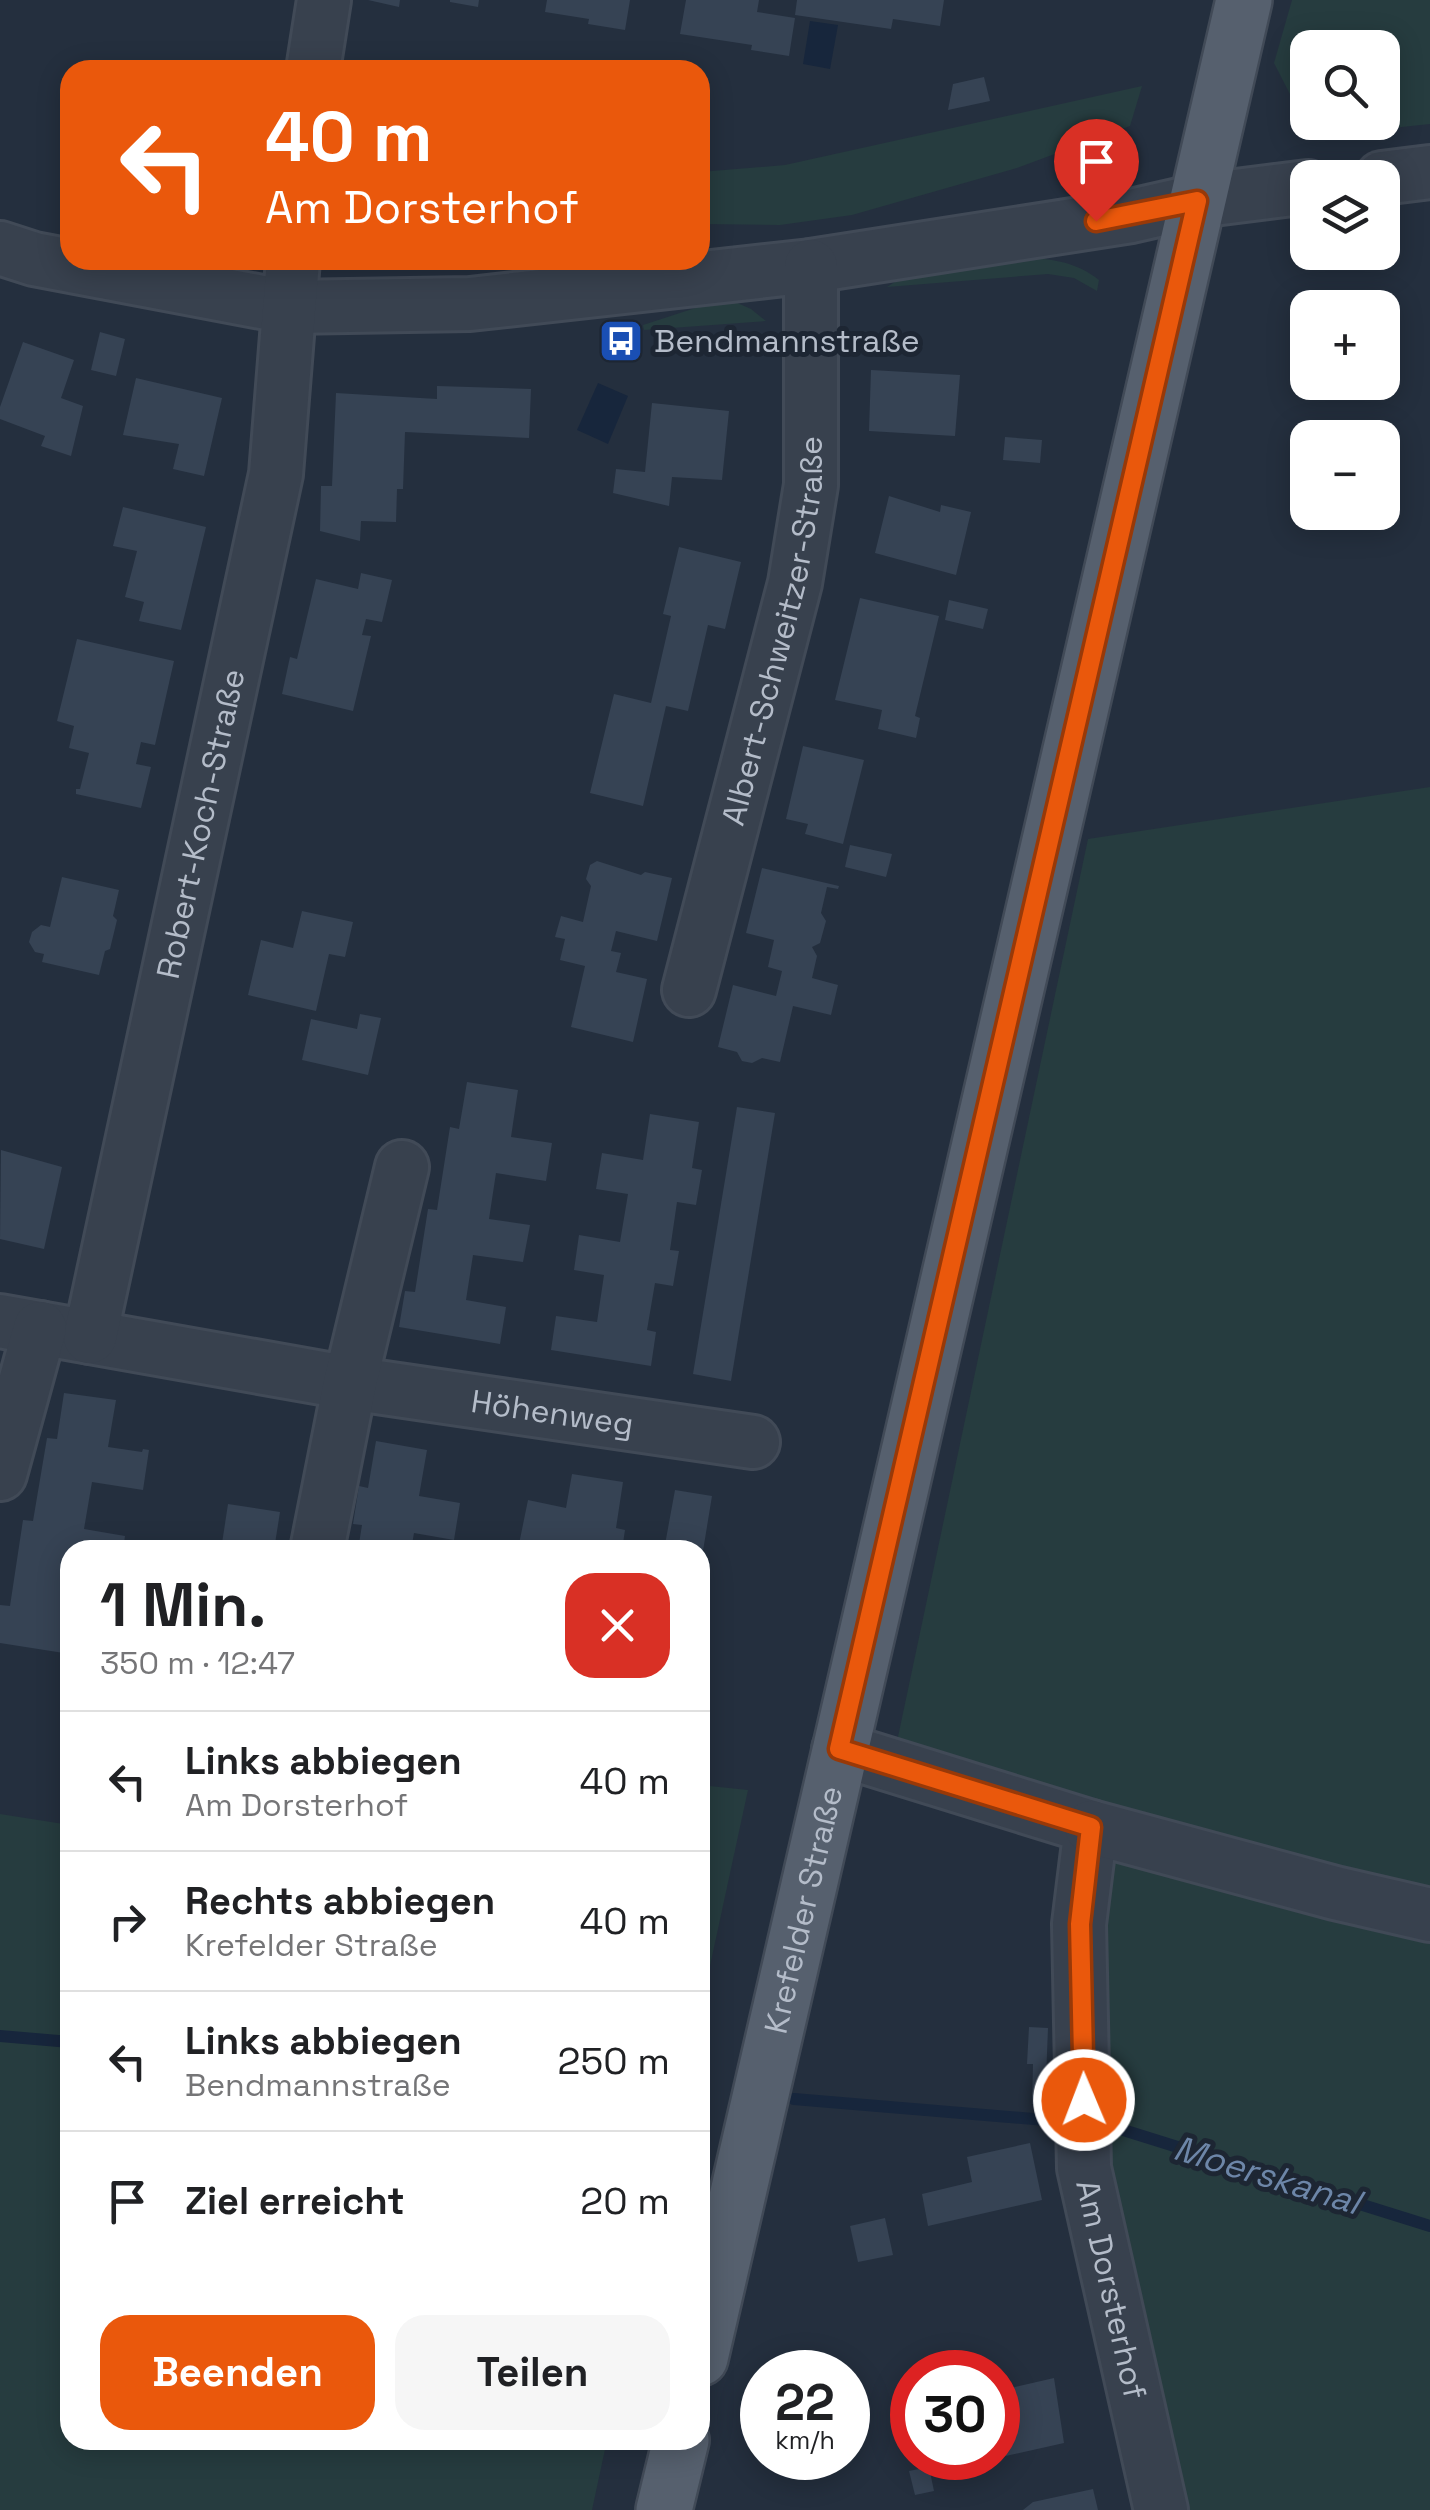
<!DOCTYPE html>
<html lang="de">
<meta charset="utf-8">
<style>
:root{--surface:#fff;--page:#f6f6f6;--text:#202124;--muted:#757577;--line:#e0e0e0;--accent:#ea580c}
body{margin:0;font-family:"Space Grotesk",sans-serif;background:var(--page);color:var(--text);height:100vh;display:flex;flex-direction:column;font-size:38px;white-space:nowrap}
*{box-sizing:border-box;margin:0}
p{font-size:32px;color:var(--muted)}
.icon{flex:none;width:55px;height:55px;fill:none;stroke:currentColor;stroke-width:2;stroke-linecap:round;stroke-linejoin:round}
.map{position:relative;flex:1;overflow:hidden}
.panel{position:absolute;left:60px;top:1540px;width:650px;height:910px;display:flex;flex-direction:column;background:var(--surface);border-radius:30px;box-shadow:0 5px 25px #0003}
.panel>*{flex:none}
.hud{position:absolute;left:60px;top:60px;width:650px;height:210px;border-radius:30px;box-shadow:0 5px 25px #0003;background:#ea580c;color:#fff;overflow:hidden}
.buttons{position:absolute;left:1290px;top:30px;display:grid;gap:20px}
.buttons a{display:grid;place-items:center;width:110px;height:110px;border-radius:20px;background:var(--surface);box-shadow:0 5px 25px #0003;font-size:50px}
.speed{position:absolute;left:740px;top:2350px;display:flex;gap:20px;font-size:50px;font-weight:700;text-align:center}
.speed>*{display:grid;place-content:center;width:130px;height:130px;border-radius:50%;background:var(--surface);box-shadow:0 5px 25px #0003;line-height:1}
.speed small{font-size:25px;font-weight:400}
.speed .limit{border:15px solid #d22;background:#fff;color:#111}
.pin{position:absolute;display:grid;place-items:center;width:85px;height:85px;color:#fff;margin:-102px -42px;border-radius:50% 50% 50% 0;rotate:-45deg;box-shadow:0 0 10px #0007}
.pin .icon{rotate:45deg}
.me{position:absolute;width:110px;margin:-55px;rotate:359deg;stroke-linejoin:round;filter:drop-shadow(0 0 8px #0008)}
.turn{display:flex;align-items:center;gap:35px;height:210px;padding:0 40px;font-size:45px}
.turn .icon{width:130px;height:130px;stroke-width:2.5}
.turn b{display:block;font-size:70px;line-height:85px}
.round{display:grid;place-items:center;flex:none;width:105px;height:105px;border-radius:30px;background:var(--page)}
.summary{display:flex;align-items:center;justify-content:space-between;height:170px;padding:0 40px}
h1{font-size:60px;font-weight:700;line-height:75px}
.primary-button{display:flex;gap:20px;margin-top:auto;padding:20px 40px}
.primary-button a{flex:1;height:115px;border-radius:30px;background:var(--accent);color:#fff;font-size:40px;font-weight:700;line-height:115px;text-align:center}
.primary-button a+a{background:var(--page);color:var(--text)}
ul{padding:0;list-style:none}
li{display:flex;align-items:center;gap:30px;height:140px;padding:0 40px;border-top:2px solid var(--line)}
li div{flex:1}
li b{display:block;font-size:38px}
li em{font-style:normal}
.map>svg:first-child{display:block}
</style>
<div class="map">
<svg width="1430" height="2510" viewBox="0 0 1430 2510">
<rect width="100%" height="100%" fill="#242f3e"/>
<g fill="#263c3f">
<polygon points="1292,0 1430,0 1430,124 1336,134 1320,123 1382,122 1382,48 1308,48 1307,113 1295,104 1274,63"/>
<polygon points="1142,86 1130,126 1017,168 852,215 780,225 700,224 700,172 785,165"/>
<path d="M 1023,258 C 1050,258 1077,262 1099,280 L 1097,291 L 1074,278 L 1048,274 L 887,287 L 907,274 Z"/>
<polygon points="726,298 751,309 766,321 644,330 643,325"/>
<polygon points="1430,787 1430,1898 895,1751 1088,839"/>
<polygon points="700,1785 748,1790 700,2012"/>
<polygon points="0,1814 70,1825 70,2440 607,2440 592,2510 0,2510"/>
<polygon points="1113,1862 1326,1920 1430,1944 1430,2510 1183,2510 1101,2168 1093,1932"/>
</g>
<g fill="#17263c">
<polygon points="810,21 838,25 830,69 803,64"/>
<polygon points="598,383 628,396 608,444 577,430"/>
</g>
<g fill="none" stroke-linecap="round" stroke-linejoin="round">
<g stroke="#17263c" stroke-width="12">
<polyline points="0,2036 70,2042"/>
<polyline points="794,2099 1058,2121"/>
<polyline points="1104,2124 1430,2226"/>
</g>
</g>
<g fill="#364354">
<polygon points="368,0 400,0 399,7"/>
<polygon points="450,0 479,0 478,7 450,2"/>
<polygon points="547,0 630,0 625,30 588,24 589,19 545,12"/>
<polygon points="686,0 759,0 757,12 795,18 789,56 751,50 752,45 680,34"/>
<polygon points="797,0 944,0 940,26 893,19 891,29 795,15"/>
<polygon points="984,77 990,101 948,110 953,84"/>
<polygon points="100,332 125,339 116,376 91,370"/>
<polygon points="23,342 74,360 61,398 83,406 71,456 41,446 45,436 0,419 0,407"/>
<polygon points="871,370 960,375 955,436 869,431"/>
<polygon points="136,378 222,398 204,476 173,469 179,444 123,435"/>
<polygon points="437,386 531,389 529,438 405,432 403,489 397,489 396,522 361,521 360,541 320,531 321,486 332,486 336,393 437,399"/>
<polygon points="652,403 729,411 722,480 672,477 669,506 613,493 616,469 645,472"/>
<polygon points="1005,437 1042,440 1040,463 1003,460"/>
<polygon points="889,496 940,512 941,505 971,512 956,575 875,553"/>
<polygon points="123,507 206,527 181,630 139,621 144,602 125,597 137,551 113,546"/>
<polygon points="679,547 741,562 725,629 708,625 688,711 666,706 643,806 590,793 614,694 651,703 671,616 663,614"/>
<polygon points="361,573 392,580 382,622 366,619 362,635 371,636 353,711 282,694 290,657 297,659 316,579 358,589"/>
<polygon points="860,598 939,616 915,716 920,718 916,738 878,729 882,710 835,700"/>
<polygon points="949,600 988,609 983,629 945,620"/>
<polygon points="77,639 174,661 155,745 141,742 136,764 151,767 141,808 76,794 76,789 80,789 89,753 69,748 74,726 57,721"/>
<polygon points="803,746 864,760 843,844 805,834 808,824 786,819"/>
<polygon points="850,845 892,854 886,877 845,867"/>
<polygon points="597,861 641,875 645,872 672,878 657,941 616,931 611,951 621,953 616,972 647,979 633,1042 571,1027 585,966 560,960 565,939 555,937 561,916 583,922 591,886 586,879 590,865"/>
<polygon points="762,868 839,886 838,889 827,887 821,913 826,921 820,943 812,947 817,956 812,978 838,985 831,1015 793,1006 780,1062 762,1058 752,1063 742,1061 737,1052 718,1047 733,985 776,996 782,971 768,967 774,940 746,933"/>
<polygon points="62,877 119,890 113,916 117,920 110,949 105,951 99,975 42,962 44,954 35,952 29,942 32,932 41,925 50,927"/>
<polygon points="302,911 353,922 345,957 329,954 316,1011 248,995 261,940 293,948"/>
<polygon points="360,1014 381,1018 368,1075 302,1060 311,1019 357,1029"/>
<polygon points="467,1082 518,1090 511,1137 552,1143 546,1181 496,1173 489,1219 530,1225 523,1262 473,1255 466,1300 506,1307 500,1344 399,1327 405,1291 415,1292 428,1209 437,1210 450,1127 459,1129"/>
<polygon points="737,1107 775,1113 731,1381 693,1374"/>
<polygon points="650,1114 699,1122 692,1168 702,1170 696,1205 677,1202 670,1250 679,1251 673,1286 655,1283 647,1330 656,1332 651,1366 551,1350 556,1316 597,1322 604,1275 574,1270 579,1235 620,1242 628,1194 596,1189 602,1153 643,1160"/>
<polygon points="1,1150 62,1167 44,1249 0,1239"/>
<polygon points="64,1393 116,1400 108,1447 142,1452 143,1449 149,1450 143,1490 92,1482 84,1529 125,1536 123,1550 70,1550 61,1615 70,1616 70,1654 0,1643 0,1605 10,1606 23,1520 33,1521 47,1438 57,1439"/>
<polygon points="376,1441 427,1450 419,1496 460,1503 454,1540 414,1533 411,1550 358,1550 362,1525 353,1524 359,1486 368,1488"/>
<polygon points="572,1474 623,1482 616,1528 625,1530 622,1550 518,1549 528,1500 566,1508"/>
<polygon points="675,1490 712,1496 702,1557 700,1550 664,1550"/>
<polygon points="228,1504 280,1512 274,1550 221,1550"/>
<polygon points="1029,2027 1048,2028 1045,2105 1032,2104 1033,2064 1027,2064"/>
<polygon points="1030,2143 1042,2200 928,2226 922,2194 972,2182 967,2157"/>
<polygon points="885,2218 893,2255 858,2262 850,2226"/>
<polygon points="1054,2378 1064,2443 1001,2457 998,2448 998,2391"/>
<polygon points="929,2467 934,2491 915,2495 909,2471"/>
<polygon points="1093,2489 1098,2510 1023,2510 1033,2502"/>
</g>
<g fill="none" stroke-linecap="round" stroke-linejoin="round">
<defs>
<g id="minor">
<polyline points="313,70 324,0"/>
<polyline points="1382,178 1430,172"/>
<polyline points="0,248 34,259 288,307 470,304 811,266 1131,216 1197,201 1308,187"/>
<path id="s1" d="M 689,990 L 795,583 L 811,485 L 811,266"/>
<path id="s2" d="M 0,1321 L 350,1383 L 753,1442"/>
<path id="s3" d="M 90,1337 L 276,474 L 293,260"/>
<polyline points="0,1474 40,1328"/>
<polyline points="317,1550 350,1383 402,1167"/>
<path id="s4" d="M 839,1749 L 1091,1827 L 1079,1924 L 1084,2168 L 1161,2510"/>
<polyline points="1091,1827 1335,1893 1430,1915"/>
</g>
<g id="major">
<path id="s5" d="M 700,2358 L 1244,0"/>
<polyline points="664,2510 681,2440"/>
</g>
</defs>
<use href="#minor" stroke="#414a57" stroke-width="58"/>
<use href="#major" stroke="#414a57" stroke-width="60"/>
<use href="#minor" stroke="#38414e" stroke-width="52"/>
<use href="#major" stroke="#56606e" stroke-width="55"/>
</g>
<g fill="none" stroke-linecap="round" stroke-linejoin="round">
<defs>
<polyline id="route" points="1084,2100 1080,1924 1091,1827 839,1749 1197,201 1096,221"/>
</defs>
<use href="#route" stroke="#983908" stroke-width="25"/>
<use href="#route" stroke="#ea580c" stroke-width="18"/>
</g>
<defs>
<symbol id="bus-square" viewBox="-11 -11 22 22"><rect x="-9" y="-9" width="18" height="18" rx="4" fill="#1a4fb4" stroke="#1d2633"/><path d="M-5-6H5V4H4V6H2V4H-2V6H-4V4H-5ZM-3.5-4V0h7V-4ZM-3.5 1.2v1.5H-2V1.2ZM2 1.2v1.5H3.5V1.2Z" fill="#fff"/></symbol>
</defs>
<g fill-rule="evenodd">
<use href="#bus-square" x="596" y="316" width="50" height="50"/>
</g>
<g text-anchor="middle" dominant-baseline="central" stroke-width="10" stroke-linejoin="round" paint-order="stroke">
<g font-size="32" fill="#b4bcc9" stroke="#1d2633" text-anchor="start">
<text x="654" y="341">Bendmannstraße</text>
</g>
<g font-size="32" fill="#b4bcc9" stroke="#1d2633">
<text stroke="none"><textPath href="#s1" startOffset="370">Albert-Schweitzer-Straße</textPath></text>
<text stroke="none"><textPath href="#s3" startOffset="525">Robert-Koch-Straße</textPath></text>
<text stroke="none"><textPath href="#s2" startOffset="560">Höhenweg</textPath></text>
<text stroke="none"><textPath href="#s5" startOffset="460">Krefelder Straße</textPath></text>
<text stroke="none"><textPath href="#s4" startOffset="730">Am Dorsterhof</textPath></text>
</g>
<g font-size="35" font-style="italic" fill="#6d86a8" stroke="#1d2633">
<text transform="translate(1267 2175) rotate(17)">Moerskanal</text>
</g>
</g>
</svg>
<div class="buttons">
<a><svg class="icon" aria-label="search" viewBox="0 0 24 24"><circle cx="10" cy="10" r="6"/><path d="M15 15l6 6"/></svg></a>
<a><svg class="icon" aria-label="layers" viewBox="0 0 24 24"><path d="M12 4l9 5-9 5-9-5zM3 14l9 5 9-5"/></svg></a>
<a>+</a>
<a>−</a>
</div>
<div class="speed"><div>22<small>km/h</small></div><div class="limit">30</div></div>
<div class="pin" style="left:1096px;top:221px;background:#d93025"><svg class="icon" aria-label="arrive" viewBox="0 0 24 24"><path d="M6 21V4h12l-3 4 3 4H6"/></svg></div>
<svg class="me" style="left:1084px;top:2100px" viewBox="-20 -20 40 40"><circle r="17" fill="#ea580c" stroke="#fff" stroke-width="3"/><path d="M0-11L8 9 0 5-8 9z" fill="#fff"/></svg>
<div class="hud">
<div class="turn"><svg class="icon" aria-label="left" viewBox="0 0 24 24"><path d="M17 20v-9H6M10 6l-5 5 5 5"/></svg><div><b>40 m</b>Am Dorsterhof</div></div>
</div>
<section class="panel">
<div class="summary"><div><h1>1 Min.</h1><p>350 m · 12:47</p></div><a class="round" style="background:#d93025;color:#fff"><svg class="icon" aria-label="close" viewBox="0 0 24 24"><path d="M6 6l12 12M18 6L6 18"/></svg></a></div>
<ul>
<li><svg class="icon" aria-label="left" viewBox="0 0 24 24"><path d="M17 20v-9H6M10 6l-5 5 5 5"/></svg><div><b>Links abbiegen</b><p>Am Dorsterhof</p></div><em>40 m</em></li>
<li><svg class="icon" aria-label="right" viewBox="0 0 24 24"><path d="M7 20v-9h11M14 6l5 5-5 5"/></svg><div><b>Rechts abbiegen</b><p>Krefelder Straße</p></div><em>40 m</em></li>
<li><svg class="icon" aria-label="left" viewBox="0 0 24 24"><path d="M17 20v-9H6M10 6l-5 5 5 5"/></svg><div><b>Links abbiegen</b><p>Bendmannstraße</p></div><em>250 m</em></li>
<li><svg class="icon" aria-label="arrive" viewBox="0 0 24 24"><path d="M6 21V4h12l-3 4 3 4H6"/></svg><div><b>Ziel erreicht</b></div><em>20 m</em></li>
</ul>
<div class="primary-button"><a>Beenden</a><a>Teilen</a></div>
</section>
</div>
